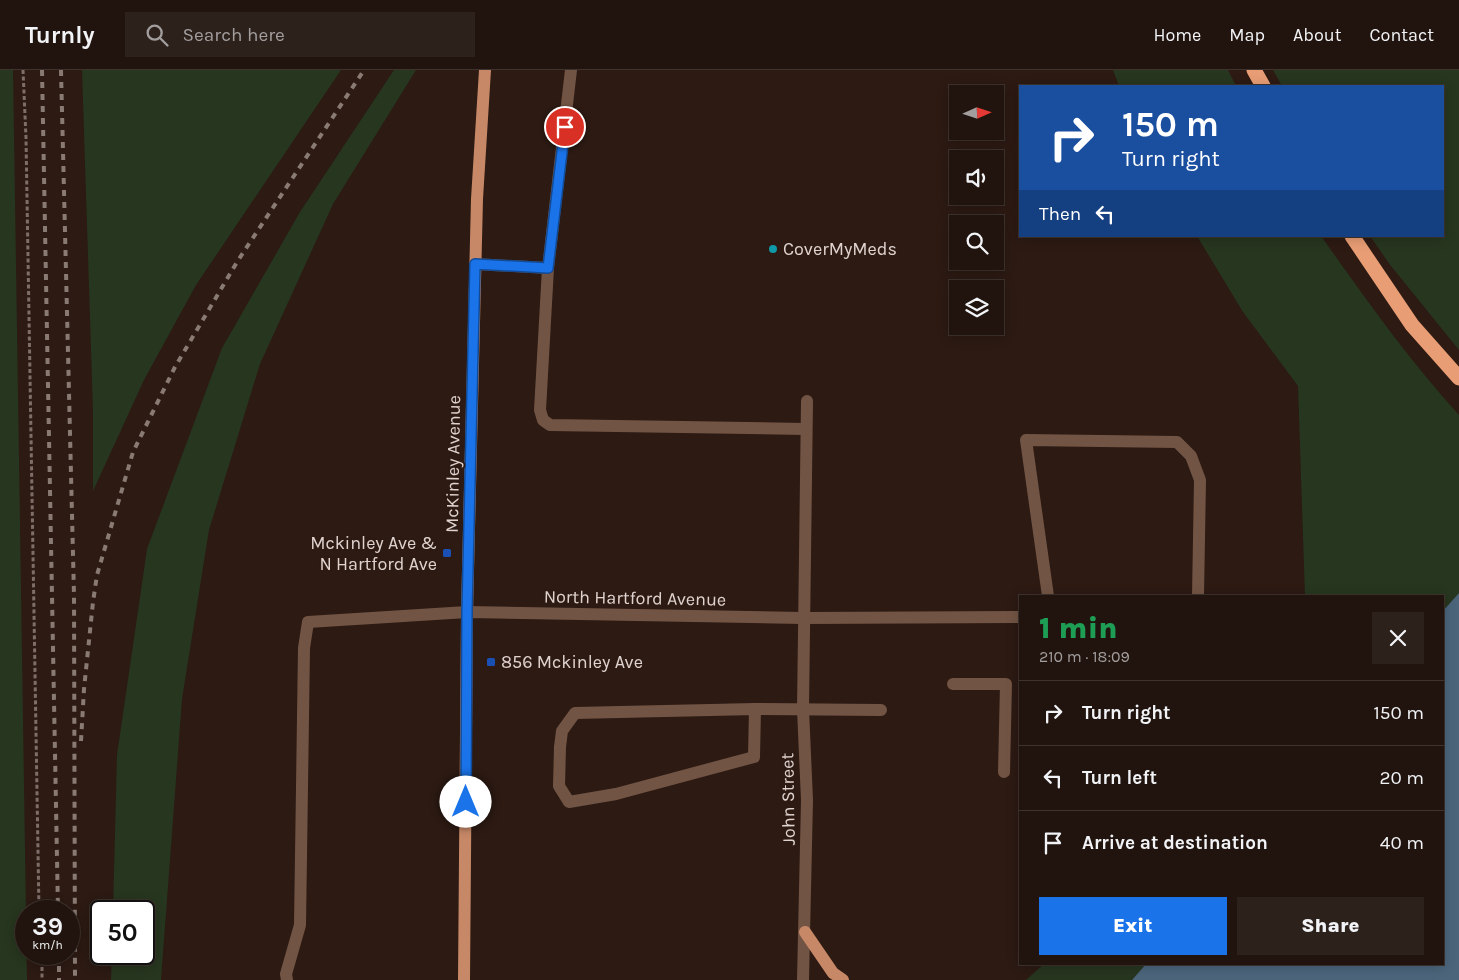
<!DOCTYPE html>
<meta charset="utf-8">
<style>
:root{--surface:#21140e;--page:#2d211c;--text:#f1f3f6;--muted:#a29e9e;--line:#3e332e;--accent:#1a73e8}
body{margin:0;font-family:Karla,sans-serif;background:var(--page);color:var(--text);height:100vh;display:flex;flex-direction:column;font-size:19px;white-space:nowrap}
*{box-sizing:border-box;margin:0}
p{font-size:16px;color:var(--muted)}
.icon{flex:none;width:28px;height:28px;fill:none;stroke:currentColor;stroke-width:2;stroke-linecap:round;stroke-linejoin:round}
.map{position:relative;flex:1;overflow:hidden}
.panel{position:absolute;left:1019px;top:525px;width:425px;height:370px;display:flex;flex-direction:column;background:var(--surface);border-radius:0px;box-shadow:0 2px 12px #0003,0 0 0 1px var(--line)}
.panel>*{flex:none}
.hud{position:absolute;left:1019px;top:15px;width:425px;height:152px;border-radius:0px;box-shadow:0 2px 12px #0003,0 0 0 1px var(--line);background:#1a4fa0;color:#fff;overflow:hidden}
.needle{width:32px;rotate:87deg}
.controls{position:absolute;left:949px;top:15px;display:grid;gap:10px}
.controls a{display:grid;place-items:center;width:55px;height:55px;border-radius:0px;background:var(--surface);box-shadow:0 2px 12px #0003,0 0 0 1px var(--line);font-size:25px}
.speed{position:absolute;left:15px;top:830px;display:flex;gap:10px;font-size:25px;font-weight:700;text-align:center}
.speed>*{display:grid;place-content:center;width:65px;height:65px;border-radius:50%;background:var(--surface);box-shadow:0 2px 12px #0003,0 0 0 1px var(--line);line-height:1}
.speed small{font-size:12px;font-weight:400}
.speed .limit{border:2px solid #111;border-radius:8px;background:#fff;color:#111}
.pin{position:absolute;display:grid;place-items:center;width:42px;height:42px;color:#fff;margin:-21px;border:2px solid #fff;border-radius:50%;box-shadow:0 1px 5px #0007}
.me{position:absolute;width:55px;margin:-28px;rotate:0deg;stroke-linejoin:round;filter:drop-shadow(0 0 4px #0008)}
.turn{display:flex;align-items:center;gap:18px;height:105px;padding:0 20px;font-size:22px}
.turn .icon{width:65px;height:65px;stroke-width:2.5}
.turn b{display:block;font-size:35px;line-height:42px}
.then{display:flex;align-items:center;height:48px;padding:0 20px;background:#0003;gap:10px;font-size:19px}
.round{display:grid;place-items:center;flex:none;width:52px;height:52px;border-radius:0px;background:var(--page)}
.head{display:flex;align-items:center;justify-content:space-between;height:85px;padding:0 20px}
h1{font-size:30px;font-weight:800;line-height:38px;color:#1e9e55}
.button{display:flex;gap:10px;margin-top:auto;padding:10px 20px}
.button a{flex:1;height:58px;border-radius:0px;background:var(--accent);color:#fff;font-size:20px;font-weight:800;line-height:58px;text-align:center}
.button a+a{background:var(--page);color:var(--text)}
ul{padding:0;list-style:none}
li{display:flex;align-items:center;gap:15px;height:65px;padding:0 20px;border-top:1px solid var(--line)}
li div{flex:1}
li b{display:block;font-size:19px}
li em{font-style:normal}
header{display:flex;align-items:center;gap:30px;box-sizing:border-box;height:70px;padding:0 25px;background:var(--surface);border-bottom:1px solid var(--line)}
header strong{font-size:24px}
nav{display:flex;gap:28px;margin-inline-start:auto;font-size:18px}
.search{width:350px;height:45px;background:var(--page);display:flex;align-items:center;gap:12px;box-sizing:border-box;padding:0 18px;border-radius:0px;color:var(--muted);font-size:19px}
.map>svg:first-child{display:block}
</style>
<header>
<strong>Turnly</strong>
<div class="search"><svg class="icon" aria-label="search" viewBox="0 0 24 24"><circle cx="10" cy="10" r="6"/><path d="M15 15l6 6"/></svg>Search here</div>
<nav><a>Home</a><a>Map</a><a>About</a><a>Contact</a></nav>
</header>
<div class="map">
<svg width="1459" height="910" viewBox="0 0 1459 910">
<rect width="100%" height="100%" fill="#2c1a13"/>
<g fill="#27361f">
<polygon points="0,0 13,0 27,910 0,910"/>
<polygon points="82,0 341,0 196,215 144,310 93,421 93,341"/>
<polygon points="394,0 416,0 333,134 260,294 209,460 182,629 161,910 111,910 112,884 144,884 144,841 113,841 117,685 147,479 222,278 300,142"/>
<polygon points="1113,0 1228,0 1236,16 1119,16"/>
<polygon points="1273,0 1459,0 1459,280 1391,196 1370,166 1442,166 1442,16 1282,16"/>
<path d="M 1197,166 L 1321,166 C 1365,228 1408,289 1459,345 L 1459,523 L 1443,542 L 1442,526 L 1305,526 L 1298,316 L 1243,242 Z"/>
<polygon points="1044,894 1146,894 1132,910 1026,910"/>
</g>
<polygon fill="#4c657b" points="1459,523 1459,910 1132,910 1146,894 1442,894 1442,542"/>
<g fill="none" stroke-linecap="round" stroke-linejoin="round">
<g stroke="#7e6e69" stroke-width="3" stroke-dasharray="4 2.5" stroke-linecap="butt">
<polyline points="23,0 26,68 39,841"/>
<polyline points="42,884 42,910"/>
</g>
<g stroke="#725444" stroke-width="12">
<polyline points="475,194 548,198 571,0"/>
<polyline points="548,198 540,340 543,350 550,355 806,359"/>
<polyline points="1048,526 1026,370 1177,372 1191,386 1200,410 1198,526"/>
<polyline points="953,614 1006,614 1004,702"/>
<polyline points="755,639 754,687 616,724 569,732 559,716 560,677 562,661 575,643 755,639 881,640"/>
<polyline points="287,910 286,904 300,855 304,578 308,552 467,542 803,548 1020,547"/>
<polyline points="803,910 807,730 803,639 807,331"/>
</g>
<g stroke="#c68867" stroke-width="12">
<polyline points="805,862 833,903 843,910"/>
<polyline points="464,910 467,542 477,129 485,0"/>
</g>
<g stroke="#e89d74" stroke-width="15">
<polyline points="1254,0 1263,16"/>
<polyline points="1352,166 1412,255 1459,308"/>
</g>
<g stroke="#897a74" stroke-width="4" stroke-dasharray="6 6" stroke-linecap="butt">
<polyline points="42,0 58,841"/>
<polyline points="61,0 74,525 75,910"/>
<polyline points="81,671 84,619 93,532 97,505 133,382 175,297 237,192 364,0"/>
<polyline points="59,884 59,910"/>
</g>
</g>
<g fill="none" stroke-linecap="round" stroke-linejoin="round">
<defs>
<polyline id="route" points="466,732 467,542 475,194 548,198 565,57"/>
</defs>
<use href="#route" stroke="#114b97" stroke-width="12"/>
<use href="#route" stroke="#1a73e8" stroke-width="9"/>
</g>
<circle fill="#0f9aa8" stroke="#2c1a13" stroke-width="2" cx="773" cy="179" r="5"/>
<g fill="#1a4fb4" stroke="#2c1a13" stroke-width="2">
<rect x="442" y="478" width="10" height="10" rx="2.5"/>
<rect x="486" y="587" width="10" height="10" rx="2.5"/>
</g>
<g text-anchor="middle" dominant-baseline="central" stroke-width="4" stroke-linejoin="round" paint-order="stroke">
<g font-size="18" fill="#e0d3cf" stroke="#2c1a13" text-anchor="start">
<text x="783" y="179">CoverMyMeds</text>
<text x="437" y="473" text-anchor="end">Mckinley Ave &amp;<tspan x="437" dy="21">N Hartford Ave</tspan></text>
<text x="501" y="592">856 Mckinley Ave</text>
</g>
<g font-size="18" fill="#e0d3cf" stroke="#2c1a13">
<text transform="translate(453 394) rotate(-89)">McKinley Avenue</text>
<text transform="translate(635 528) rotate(1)">North Hartford Avenue</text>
<text transform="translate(788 729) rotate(-91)">John Street</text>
</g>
</g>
</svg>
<div class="controls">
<a><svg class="needle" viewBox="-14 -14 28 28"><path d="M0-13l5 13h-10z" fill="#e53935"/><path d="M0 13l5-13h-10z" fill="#a29e9e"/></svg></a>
<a><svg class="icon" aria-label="sound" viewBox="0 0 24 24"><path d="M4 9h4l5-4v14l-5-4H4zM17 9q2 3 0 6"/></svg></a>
<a><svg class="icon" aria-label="search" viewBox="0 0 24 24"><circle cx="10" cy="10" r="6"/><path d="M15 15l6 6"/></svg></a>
<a><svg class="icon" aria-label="layers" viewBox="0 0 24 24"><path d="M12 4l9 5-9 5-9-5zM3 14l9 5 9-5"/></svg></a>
</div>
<div class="speed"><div>39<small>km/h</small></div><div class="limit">50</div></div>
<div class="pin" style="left:565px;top:57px;background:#d93025"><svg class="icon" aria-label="arrive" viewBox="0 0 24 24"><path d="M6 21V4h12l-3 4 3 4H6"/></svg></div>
<svg class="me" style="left:466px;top:732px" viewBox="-20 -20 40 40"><circle r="19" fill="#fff"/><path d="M0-13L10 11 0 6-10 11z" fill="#1a73e8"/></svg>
<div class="hud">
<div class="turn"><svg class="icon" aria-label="right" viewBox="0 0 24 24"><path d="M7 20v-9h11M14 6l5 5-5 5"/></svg><div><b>150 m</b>Turn right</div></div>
<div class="then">Then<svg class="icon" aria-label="left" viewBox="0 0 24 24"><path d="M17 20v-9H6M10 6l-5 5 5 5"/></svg></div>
</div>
<section class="panel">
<div class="head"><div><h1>1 min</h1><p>210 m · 18:09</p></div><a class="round"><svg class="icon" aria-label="close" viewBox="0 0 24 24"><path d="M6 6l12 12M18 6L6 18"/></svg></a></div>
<ul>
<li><svg class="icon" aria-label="right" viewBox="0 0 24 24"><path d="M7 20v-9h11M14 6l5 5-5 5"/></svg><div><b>Turn right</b></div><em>150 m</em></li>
<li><svg class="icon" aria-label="left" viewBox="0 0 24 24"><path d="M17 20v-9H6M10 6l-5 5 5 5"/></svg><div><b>Turn left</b></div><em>20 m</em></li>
<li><svg class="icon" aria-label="arrive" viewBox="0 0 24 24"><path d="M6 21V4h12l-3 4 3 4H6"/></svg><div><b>Arrive at destination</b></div><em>40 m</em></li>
</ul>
<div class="button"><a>Exit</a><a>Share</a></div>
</section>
</div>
